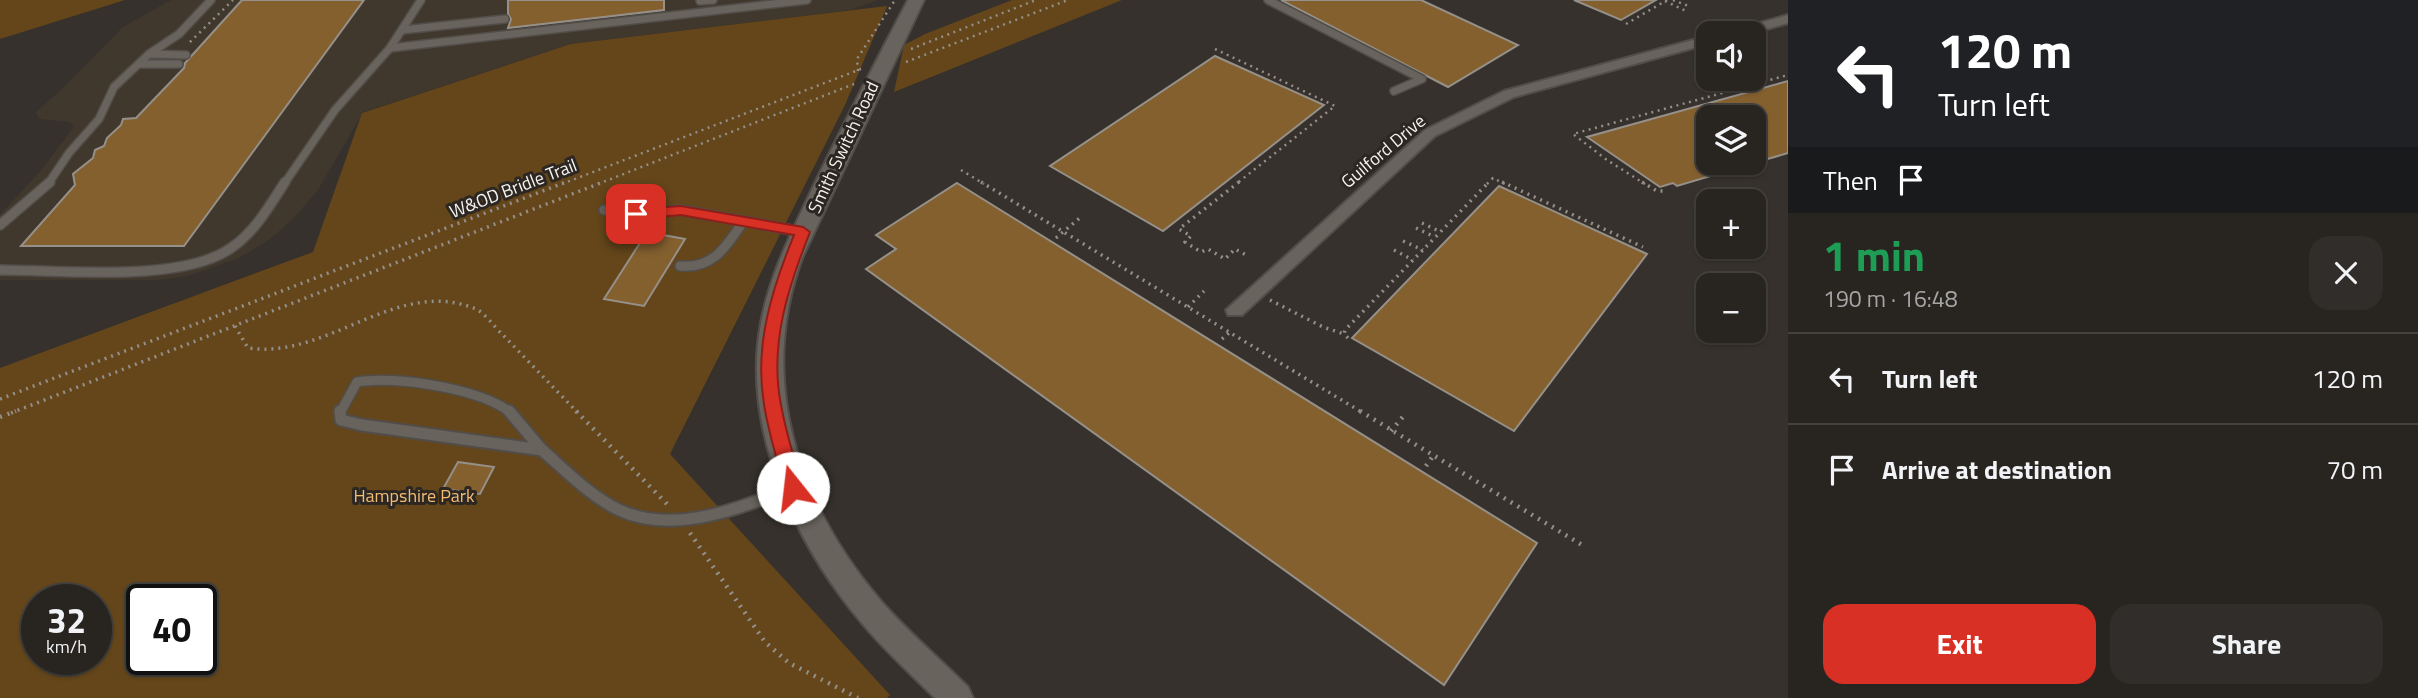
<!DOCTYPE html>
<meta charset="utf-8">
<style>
:root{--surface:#282521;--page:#302d2a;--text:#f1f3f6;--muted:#a5a5a5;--line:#44423f;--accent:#d93025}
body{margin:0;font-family:"Titillium Web",sans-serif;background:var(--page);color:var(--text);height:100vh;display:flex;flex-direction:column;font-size:26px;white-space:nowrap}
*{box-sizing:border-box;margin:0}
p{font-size:23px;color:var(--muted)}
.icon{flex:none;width:38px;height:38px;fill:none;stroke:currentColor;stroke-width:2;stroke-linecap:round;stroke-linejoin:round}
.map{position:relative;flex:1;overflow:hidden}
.side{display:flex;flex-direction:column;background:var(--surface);width:630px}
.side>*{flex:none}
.guide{background:#202124;color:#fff;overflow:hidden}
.controls{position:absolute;left:1696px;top:21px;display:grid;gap:14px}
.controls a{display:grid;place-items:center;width:70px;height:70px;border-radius:14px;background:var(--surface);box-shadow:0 2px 5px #0004,0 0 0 2px var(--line);font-size:35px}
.speed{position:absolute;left:21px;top:584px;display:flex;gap:14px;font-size:35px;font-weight:700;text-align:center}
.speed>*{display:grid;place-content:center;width:91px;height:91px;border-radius:50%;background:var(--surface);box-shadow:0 2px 5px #0004,0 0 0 2px var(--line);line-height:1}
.speed small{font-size:18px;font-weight:400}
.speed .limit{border:4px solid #111;border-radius:10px;background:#fff;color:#111}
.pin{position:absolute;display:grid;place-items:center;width:60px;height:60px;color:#fff;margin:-30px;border-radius:14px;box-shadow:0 4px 10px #0006}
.me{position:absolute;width:77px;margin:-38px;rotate:344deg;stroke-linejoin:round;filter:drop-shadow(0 0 5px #0008)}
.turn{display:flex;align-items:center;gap:24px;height:147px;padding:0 35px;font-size:32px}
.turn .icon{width:91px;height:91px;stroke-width:2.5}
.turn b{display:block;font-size:49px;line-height:60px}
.then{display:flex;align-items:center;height:66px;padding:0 35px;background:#0003;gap:14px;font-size:26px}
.round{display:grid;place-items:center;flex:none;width:74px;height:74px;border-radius:21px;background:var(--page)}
.headline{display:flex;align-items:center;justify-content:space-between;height:119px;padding:0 35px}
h1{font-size:42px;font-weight:700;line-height:52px;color:#1e9e55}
.cta{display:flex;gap:14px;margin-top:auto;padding:14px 35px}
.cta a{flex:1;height:80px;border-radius:21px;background:var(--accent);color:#fff;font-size:28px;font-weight:700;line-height:80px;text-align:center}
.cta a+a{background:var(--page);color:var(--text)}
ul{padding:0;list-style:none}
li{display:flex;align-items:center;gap:21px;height:91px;padding:0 35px;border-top:2px solid var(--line)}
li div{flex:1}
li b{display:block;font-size:26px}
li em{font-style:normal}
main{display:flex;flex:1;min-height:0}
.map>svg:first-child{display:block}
</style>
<main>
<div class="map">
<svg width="1788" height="698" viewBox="0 0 1788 698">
<rect width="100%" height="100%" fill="#36312c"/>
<polygon fill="#41382d" points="171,0 878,0 850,10 571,44 363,112 318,190 293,219 270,239 239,258 188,276 157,280 0,280 0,215 43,168 74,127 70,122 40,119 36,112 62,89 123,27"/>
<g fill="#64461a" fill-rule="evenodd">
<polygon points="0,0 125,0 0,39"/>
<polygon points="1012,0 1122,0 894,92 904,45 925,34"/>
<path d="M 887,6 L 845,105 L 670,454 L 890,695 L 887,698 L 0,698 L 0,368 L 313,252 L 362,113 L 571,44 ZM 37,600 L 96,600 L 96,660 L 37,660 ZM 142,600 L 201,600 L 201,660 L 142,660 Z"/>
</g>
<g fill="#84602f" stroke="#959089" stroke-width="2">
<polygon points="242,0 364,0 184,246 21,246 75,185 73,174 93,158 95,150 104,146 107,138 121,125 123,119 136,118 184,68 185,63"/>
<polygon points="508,0 664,0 664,10 508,28 511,19 508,14"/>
<polygon points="1281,0 1421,0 1518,45 1448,87"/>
<polygon points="1574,0 1656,0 1621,20"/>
<polygon points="1215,56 1324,105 1163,231 1050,166"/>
<polygon points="1788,81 1788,153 1754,163 1754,117 1708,117 1708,163 1741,163 1741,167 1677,186 1673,183 1660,187 1587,137"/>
<polygon points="957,183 1537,543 1444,685 866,269 896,249 876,235"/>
<polygon points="1499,186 1647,254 1514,431 1352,338"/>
<polygon points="647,232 685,239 644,306 604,299"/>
<polygon points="458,462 494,467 480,494 443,489"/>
</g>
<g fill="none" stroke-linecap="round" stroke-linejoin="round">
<defs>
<g id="service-far2">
<polyline points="1268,0 1422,79 1394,91"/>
<polyline points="700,1 713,0"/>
<polyline points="402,30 505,19"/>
<polyline points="390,48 421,0"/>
<polyline points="150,54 186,55"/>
<polyline points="139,64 179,64"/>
<polyline points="48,184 69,153 99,119 114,87 149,54 179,34 211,0"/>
<polyline points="284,184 335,110 390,48 807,0"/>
</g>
<g id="service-far1">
<polyline points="604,210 619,214 681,210 803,232"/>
<polyline points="0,225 50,182"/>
<path d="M 680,266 C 713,269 726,247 743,222"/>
<path d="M 0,270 C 61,270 182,283 231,248 C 255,232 270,205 285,182"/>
<path d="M 340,413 L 357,382 C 394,375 482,389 511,413"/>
</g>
<g id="service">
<polyline points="340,411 341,420 362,425 542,450"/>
<polyline points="509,411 542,450"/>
<path d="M 542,450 C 566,471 590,496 619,510 C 676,536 740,507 793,488"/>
</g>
<g id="minor">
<polygon points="1788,15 1788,23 1753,33 1732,33 1734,30"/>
<polygon points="1708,36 1708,44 1514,97 1435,136 1242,315 1228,315 1226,310 1425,130 1504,91"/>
</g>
<path id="tertiary" d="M 908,0 L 924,0 L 803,256 C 756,379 798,504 881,601 C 908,632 939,658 968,687 L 973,698 L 935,698 C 910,673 883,649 861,622 C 795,544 741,427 761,323 C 770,273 793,230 814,185 C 844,123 876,61 908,0 Z"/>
</defs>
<use href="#service-far2" stroke="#514d49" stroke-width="10"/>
<use href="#service-far1" stroke="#514d49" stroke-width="12"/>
<use href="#service" stroke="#514d49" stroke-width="15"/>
<use href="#minor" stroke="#514d49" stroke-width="4"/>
<use href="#tertiary" stroke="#514d49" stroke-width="4"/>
<g stroke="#938f8a" stroke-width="2.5" stroke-dasharray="2 4.5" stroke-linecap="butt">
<polyline points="1673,0 1691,7"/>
<polyline points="1665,1 1686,11"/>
<polyline points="1626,24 1667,0"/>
<polyline points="190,42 233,0"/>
<polyline points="911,49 1036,0"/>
<polyline points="1215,49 1335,106 1236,184"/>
<polyline points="906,62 1068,0"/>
<polyline points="858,71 857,59 895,0"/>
<polyline points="1754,78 1761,82"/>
<polyline points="1704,82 1722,93"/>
<polyline points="961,170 984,184"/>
<polyline points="562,184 861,69"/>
<polyline points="598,184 854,84"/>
<polyline points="1487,184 1493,178 1505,184"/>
<polyline points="1645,184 1607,160 1573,134 1788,75"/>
</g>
<g stroke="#938f8a" stroke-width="3.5" stroke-dasharray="2 5" stroke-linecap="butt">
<polyline points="981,182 1363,413"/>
<polyline points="1239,182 1179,229 1191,236 1185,242 1201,252 1208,249 1225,259 1235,249 1246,255"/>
<polyline points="1502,182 1643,247"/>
<polyline points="1642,182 1657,191 1665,191"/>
<polyline points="1422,223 1441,232"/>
<polyline points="1416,228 1435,237"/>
<polyline points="1056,238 1081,217"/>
<polyline points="1403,241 1423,250"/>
<polyline points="1394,250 1413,260"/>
<polyline points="1270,300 1323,327 1344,334"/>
<polyline points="1188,307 1204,291"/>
<path d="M 235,326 L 248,348 C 328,360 397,276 476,309 C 486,314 495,328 503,335 C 528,361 553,387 578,413"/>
<polyline points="1348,338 1344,334 1345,330 1489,182"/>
<polyline points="1222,339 1230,332"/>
<polyline points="0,399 566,182"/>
<polyline points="11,413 603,182"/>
</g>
<g stroke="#938f8a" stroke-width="4.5" stroke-dasharray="2 6" stroke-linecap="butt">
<polyline points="576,411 668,505"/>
<polyline points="1360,411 1582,545"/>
<polyline points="0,417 16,411"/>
<polyline points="1391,431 1406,413"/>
<polyline points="1426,466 1433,456"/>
<polyline points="690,533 765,642 789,663 858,698"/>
</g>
<use href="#service-far2" stroke="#68635c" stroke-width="7"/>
<use href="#service-far1" stroke="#68635c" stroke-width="9"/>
<use href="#service" stroke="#68635c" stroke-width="11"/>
<use href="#minor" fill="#68635c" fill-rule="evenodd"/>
<use href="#tertiary" fill="#68635c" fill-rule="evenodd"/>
</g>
<path fill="#d93025" stroke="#8d1f18" stroke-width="2" d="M 681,206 L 803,227 L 810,232 C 788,287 769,345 781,405 C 786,433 795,460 802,488 L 800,493 L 793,496 L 787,493 L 784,488 C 778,460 768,432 764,404 C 754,345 772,289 794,235 L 681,215 L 636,219 L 629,214 L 636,209 Z"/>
<g text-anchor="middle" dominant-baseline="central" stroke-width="6" stroke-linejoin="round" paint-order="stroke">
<g font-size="18" fill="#f6f3ef" stroke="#2c2722">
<text transform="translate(843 147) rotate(-65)">Smith Switch Road</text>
<text transform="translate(1383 151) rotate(-40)">Guilford Drive</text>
<text transform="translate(513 188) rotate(-21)">W&amp;OD Bridle Trail</text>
</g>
<g font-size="18" fill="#f3bc73" stroke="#2c2722">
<text x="414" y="495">Hampshire Park</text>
</g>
</g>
</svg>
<div class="controls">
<a><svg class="icon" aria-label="sound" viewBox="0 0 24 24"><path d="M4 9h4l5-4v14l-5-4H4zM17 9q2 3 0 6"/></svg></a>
<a><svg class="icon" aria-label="layers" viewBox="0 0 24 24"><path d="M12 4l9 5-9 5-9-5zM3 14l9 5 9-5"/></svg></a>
<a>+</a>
<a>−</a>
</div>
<div class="speed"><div>32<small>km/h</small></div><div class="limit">40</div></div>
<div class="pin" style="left:636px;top:214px;background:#d93025"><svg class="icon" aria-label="arrive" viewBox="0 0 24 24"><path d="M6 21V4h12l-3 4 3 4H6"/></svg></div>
<svg class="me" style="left:793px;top:488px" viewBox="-20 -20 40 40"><circle r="19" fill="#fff"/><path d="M0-13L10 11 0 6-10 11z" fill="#d93025"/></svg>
</div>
<section class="side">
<div class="guide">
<div class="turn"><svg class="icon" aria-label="left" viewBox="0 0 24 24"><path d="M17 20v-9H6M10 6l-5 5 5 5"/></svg><div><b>120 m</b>Turn left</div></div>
<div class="then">Then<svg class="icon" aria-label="arrive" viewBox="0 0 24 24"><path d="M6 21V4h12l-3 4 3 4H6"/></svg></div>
</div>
<div class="headline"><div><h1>1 min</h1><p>190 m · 16:48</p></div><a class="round"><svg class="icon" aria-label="close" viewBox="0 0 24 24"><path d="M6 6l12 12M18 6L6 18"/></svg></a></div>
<ul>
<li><svg class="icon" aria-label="left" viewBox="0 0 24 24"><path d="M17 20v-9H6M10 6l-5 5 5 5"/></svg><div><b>Turn left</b></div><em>120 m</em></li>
<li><svg class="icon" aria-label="arrive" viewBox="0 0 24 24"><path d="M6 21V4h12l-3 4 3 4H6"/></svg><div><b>Arrive at destination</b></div><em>70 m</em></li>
</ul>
<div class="cta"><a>Exit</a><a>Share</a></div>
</section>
</main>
